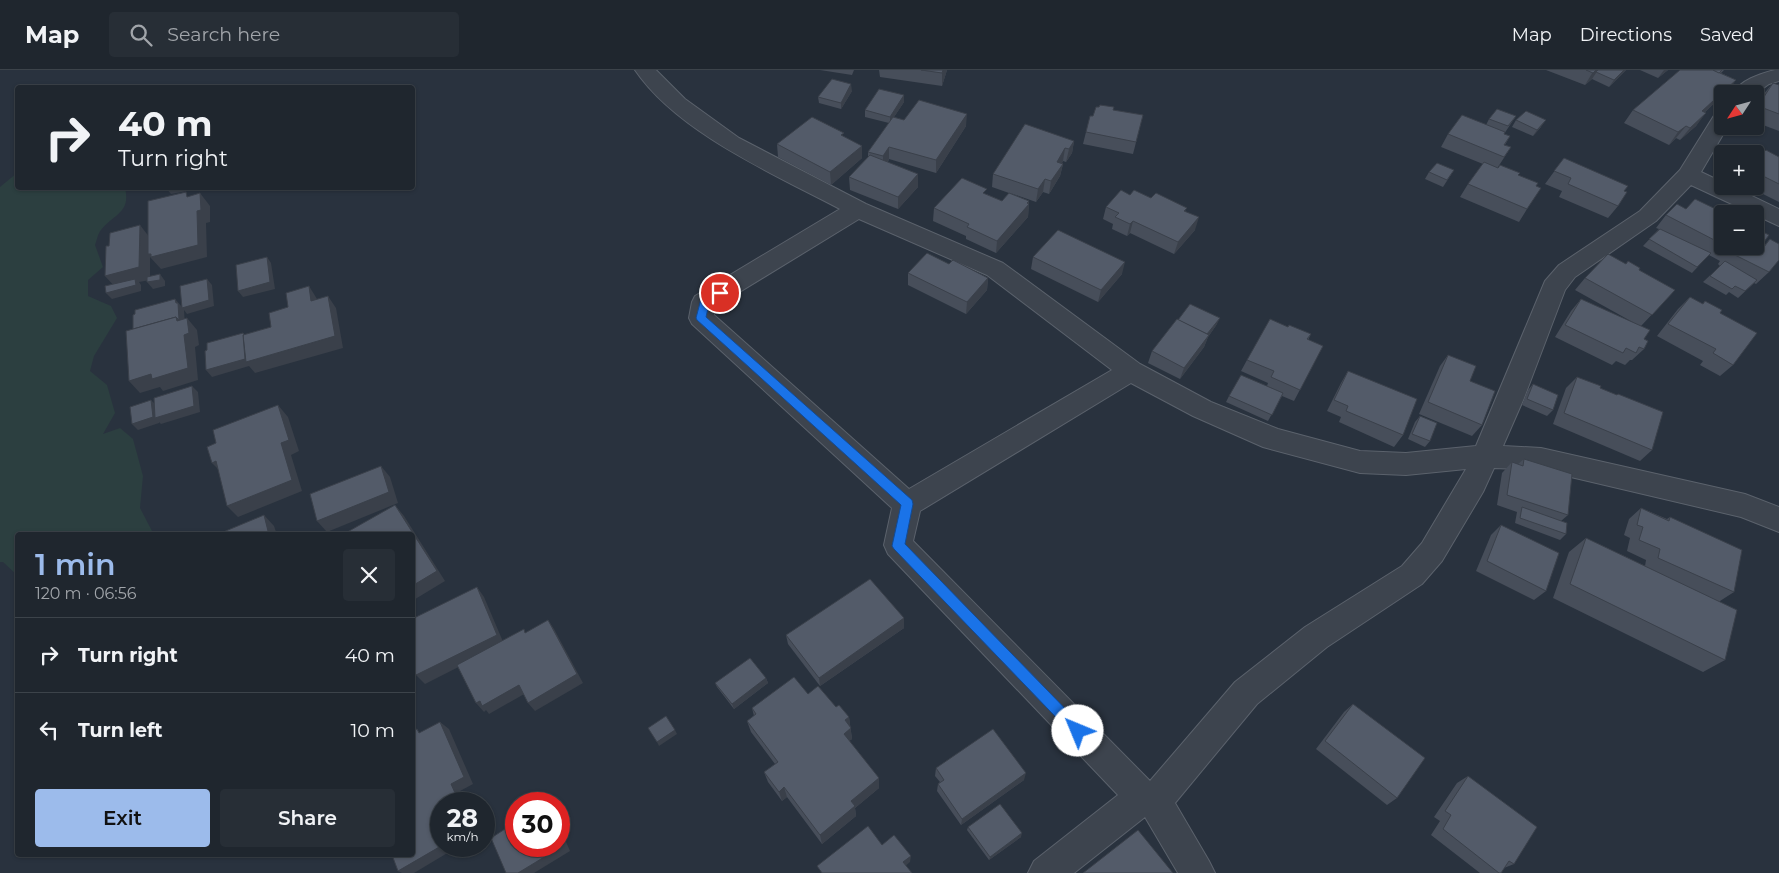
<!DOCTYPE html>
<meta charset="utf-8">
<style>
:root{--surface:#1f262e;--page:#272e36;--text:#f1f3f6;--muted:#a1a5aa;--line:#3c434a;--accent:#9cbbeb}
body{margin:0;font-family:Montserrat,sans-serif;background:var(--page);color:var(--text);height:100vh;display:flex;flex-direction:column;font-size:19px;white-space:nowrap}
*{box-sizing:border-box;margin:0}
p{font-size:16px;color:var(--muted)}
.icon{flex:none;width:28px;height:28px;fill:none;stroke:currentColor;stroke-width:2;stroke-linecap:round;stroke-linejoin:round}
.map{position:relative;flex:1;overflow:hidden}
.drawer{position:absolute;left:15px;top:462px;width:400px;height:325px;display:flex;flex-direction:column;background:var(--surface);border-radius:5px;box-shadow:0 1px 4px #0004,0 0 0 1px var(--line)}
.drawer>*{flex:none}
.banner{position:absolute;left:15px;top:15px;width:400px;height:105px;border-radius:5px;box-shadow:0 1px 4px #0004,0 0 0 1px var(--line);background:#1f262e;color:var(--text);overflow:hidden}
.needle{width:32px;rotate:234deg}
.tools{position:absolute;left:1714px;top:15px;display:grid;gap:10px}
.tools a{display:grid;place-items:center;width:50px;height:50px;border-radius:5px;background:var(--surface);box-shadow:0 1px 4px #0004,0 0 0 1px var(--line);font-size:25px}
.speed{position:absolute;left:430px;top:722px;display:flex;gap:10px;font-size:25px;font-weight:700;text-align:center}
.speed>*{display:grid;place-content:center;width:65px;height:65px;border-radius:50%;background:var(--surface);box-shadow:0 1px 4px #0004,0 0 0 1px var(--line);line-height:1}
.speed small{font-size:12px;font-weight:400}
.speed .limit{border:8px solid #d22;background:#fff;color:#111}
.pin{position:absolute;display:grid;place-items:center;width:42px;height:42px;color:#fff;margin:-21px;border:2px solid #fff;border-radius:50%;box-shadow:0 1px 5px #0007}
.me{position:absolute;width:55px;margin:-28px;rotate:315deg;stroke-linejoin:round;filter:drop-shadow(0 0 4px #0008)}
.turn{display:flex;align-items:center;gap:18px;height:105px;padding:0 20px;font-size:22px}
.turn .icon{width:65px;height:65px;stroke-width:2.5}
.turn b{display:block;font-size:35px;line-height:42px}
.round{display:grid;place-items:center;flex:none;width:52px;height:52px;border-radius:5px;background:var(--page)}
.summary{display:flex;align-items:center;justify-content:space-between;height:85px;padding:0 20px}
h1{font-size:30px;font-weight:600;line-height:38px;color:var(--accent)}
.primary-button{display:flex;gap:10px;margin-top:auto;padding:10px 20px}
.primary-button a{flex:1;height:58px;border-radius:5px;background:var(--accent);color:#111;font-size:20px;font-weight:600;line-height:58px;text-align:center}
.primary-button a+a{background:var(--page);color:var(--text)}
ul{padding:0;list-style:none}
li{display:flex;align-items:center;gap:15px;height:75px;padding:0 20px;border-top:1px solid var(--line)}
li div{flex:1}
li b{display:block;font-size:19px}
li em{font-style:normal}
header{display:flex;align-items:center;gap:30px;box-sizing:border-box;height:70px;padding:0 25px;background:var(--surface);border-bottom:1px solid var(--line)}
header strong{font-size:24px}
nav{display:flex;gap:28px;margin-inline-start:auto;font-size:18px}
.search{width:350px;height:45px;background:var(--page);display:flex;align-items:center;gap:12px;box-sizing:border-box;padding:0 18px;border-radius:5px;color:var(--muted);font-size:19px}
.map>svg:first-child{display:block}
</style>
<header>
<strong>Map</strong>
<div class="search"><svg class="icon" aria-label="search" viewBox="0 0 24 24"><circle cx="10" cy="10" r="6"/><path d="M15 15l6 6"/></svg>Search here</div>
<nav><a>Map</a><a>Directions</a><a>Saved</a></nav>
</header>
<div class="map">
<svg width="1779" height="803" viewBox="0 0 1779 803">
<rect width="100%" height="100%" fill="#29323e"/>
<path fill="#2c3f40" d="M 17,103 L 18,118 L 125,118 C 131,143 114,144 101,160 C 98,163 97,170 95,175 L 103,197 L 88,210 L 88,226 L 111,236 L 117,248 L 94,286 L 90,301 L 107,315 L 115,343 L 103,364 L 120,358 L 133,369 L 143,406 L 140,438 L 152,461 L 161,465 L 18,465 L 16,504 L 3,492 L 0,492 L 0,117 Z"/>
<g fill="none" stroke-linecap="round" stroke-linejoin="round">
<defs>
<g id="street">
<path d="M 635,0 L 656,0 L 685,29 L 739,68 L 866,134 L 1003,193 L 1140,294 L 1211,332 L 1278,359 L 1360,381 L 1406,383 L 1476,376 L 1545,211 L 1559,195 L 1640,141 L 1680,100 L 1715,44 L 1722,43 L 1722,56 L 1728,56 L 1701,102 L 1722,112 L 1722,116 L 1731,116 L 1779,139 L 1779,156 L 1691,115 L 1656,151 L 1575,207 L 1565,220 L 1524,328 L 1503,376 L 1541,378 L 1745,424 L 1779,437 L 1779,462 L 1741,447 L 1541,400 L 1494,398 L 1483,422 L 1442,491 L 1422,514 L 1327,577 L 1257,634 L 1175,733 L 1209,791 L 1215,803 L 1178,803 L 1145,747 L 1074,803 L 1028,803 L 1034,791 L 1118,725 L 888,484 L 884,475 L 892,438 L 692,254 L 689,248 L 692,232 L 695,226 L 840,139 C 774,104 678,63 635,0 ZM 859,149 L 987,205 L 1112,300 L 909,419 L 714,245 L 715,237 ZM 1131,313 L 1193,346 L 1263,377 L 1360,403 L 1406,405 L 1466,399 L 1422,473 L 1402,496 L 1305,557 L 1235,612 L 1150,711 L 913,471 L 920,441 Z"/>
<path d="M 1775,0 L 1779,0 L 1779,11 L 1769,14 L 1755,24 L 1732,24 C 1741,10 1759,4 1775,0 Z"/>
</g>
</defs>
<use href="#street" stroke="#5b626c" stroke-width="2"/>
<use href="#street" fill="#3d444e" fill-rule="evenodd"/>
</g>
<g fill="#474e5a">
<polygon points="820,0 854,0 852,5"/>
<polygon points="879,0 947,0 942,16 880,7"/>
<polygon points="1546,0 1626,0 1609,17 1592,9 1585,15"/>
<polygon points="1640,0 1668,0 1658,8"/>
<polygon points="1680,0 1724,0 1721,3 1736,10 1726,23 1722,24 1722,26 1705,42 1696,56 1680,70 1676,68 1669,75 1624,53 1633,40"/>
<polygon points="1773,13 1779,15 1779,61 1755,52 1755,37 1762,26"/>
<polygon points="852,21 841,39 819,33 818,27"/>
<polygon points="904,25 904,32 894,47 904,50 966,56 936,103 889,89 888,92 918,117 898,139 850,120 849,107 868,87 868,82 889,53 865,47 865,40"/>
<polygon points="1113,40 1143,45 1133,84 1083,74 1086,62 1093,46"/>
<polygon points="1516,46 1504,64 1510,66 1505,75 1511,77 1498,97 1518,105 1536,116 1527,139 1519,152 1460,127 1468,114 1483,94 1441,77 1448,64 1486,55 1489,49"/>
<polygon points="1516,50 1541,57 1533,66 1512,57"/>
<polygon points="844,67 862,76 862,88 831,115 778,87 777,74"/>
<polygon points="1074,71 1072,83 1066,92 1063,91 1062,93 1063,94 1060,106 1049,124 1043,122 1036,132 1010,123 1029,131 1028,147 996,183 966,169 966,166 933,151 934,138 986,124 1002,131 1009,123 992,117 993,104"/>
<polygon points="1779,87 1779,132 1747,116 1755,116 1755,91"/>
<polygon points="1564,88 1618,136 1608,148 1559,127 1562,121 1545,114"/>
<polygon points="1454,100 1443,117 1425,109 1429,102"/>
<polygon points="1130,125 1151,128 1187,138 1185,141 1195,160 1174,184 1130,163 1127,166 1112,159 1113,154 1103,149 1106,137"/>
<polygon points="1686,139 1722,144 1722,176 1761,176 1763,177 1770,169 1769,202 1756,214 1754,213 1738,228 1729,222 1726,225 1703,212 1720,196 1718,194 1720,191 1709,185 1692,203 1643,176 1659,159 1656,158 1666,145"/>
<polygon points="1033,187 1122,204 1098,232 1031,199"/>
<polygon points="1639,200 1675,220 1641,256 1644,269 1644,279 1632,290 1630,290 1625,295 1616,291 1612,295 1555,267 1571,241 1581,229 1636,254 1575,220 1585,208"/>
<polygon points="908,203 988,208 987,220 966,244 908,215"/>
<polygon points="1690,227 1703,234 1705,231 1720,243 1733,295 1720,306 1700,295 1703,291 1657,266 1678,239"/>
<polygon points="1217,254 1208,267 1204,277 1180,309 1148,293 1152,281"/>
<polygon points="1288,257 1311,264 1308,270 1323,276 1294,331 1282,326 1268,351 1226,332 1229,326 1267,316 1268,313 1241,301 1247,290"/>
<polygon points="1448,285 1470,311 1482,355 1472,366 1419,344 1440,296"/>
<polygon points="1348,301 1403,365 1394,377 1339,352 1341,347 1327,341 1341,313"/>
<polygon points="1577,307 1600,318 1652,380 1640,391 1553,354 1566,318"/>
<polygon points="1533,314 1553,340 1547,346 1522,335 1528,320"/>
<polygon points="1420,346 1430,371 1425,377 1408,369 1415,352"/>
<polygon points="1524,389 1568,445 1561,451 1566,464 1560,470 1515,453 1517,442 1497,435 1502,403 1512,392 1518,394"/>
<polygon points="1641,438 1667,449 1670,447 1734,522 1720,531 1725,590 1703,602 1553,528 1569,482 1586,468 1645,496 1646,490 1627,481 1630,468 1624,465 1629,449"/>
<polygon points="1501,455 1546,521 1534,530 1476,501 1491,465"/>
<polygon points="904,548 904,558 820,616 788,574 786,565"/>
<polygon points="766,608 768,613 734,639 717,617 715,613"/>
<polygon points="808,624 836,637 849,647 852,669 849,671 879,718 855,738 856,746 822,774 787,727 782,731 768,712 764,702 775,694 751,662 747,651 754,646 752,638"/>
<polygon points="1353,634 1397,728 1387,735 1316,679 1344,642"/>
<polygon points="936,698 1024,710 961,755 937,721 938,714 940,712 935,706"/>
<polygon points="1468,706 1514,794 1504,798 1501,803 1480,803 1431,765 1440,751 1434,747 1457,713"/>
<polygon points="968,757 1021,767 989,790 967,760"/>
</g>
<g fill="#3a404a">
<polygon points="943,0 947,0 942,16 942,3"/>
<polygon points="1594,0 1598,0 1592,9 1585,15"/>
<polygon points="1624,0 1626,0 1609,17 1614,10"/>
<polygon points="1664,0 1668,0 1658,8"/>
<polygon points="1736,10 1726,23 1722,24 1722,26 1692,54 1702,41"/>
<polygon points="851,14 852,21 841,39 841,33"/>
<polygon points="904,25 904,32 890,53 890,47"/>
<polygon points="1706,43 1696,56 1680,70 1690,58"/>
<polygon points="967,44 966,56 936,103 936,90"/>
<polygon points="1546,50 1541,57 1533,66 1537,60"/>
<polygon points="1686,56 1676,68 1669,75 1678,62"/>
<polygon points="1074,71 1072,83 1066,92 1069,79"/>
<polygon points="862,76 862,88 831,115 830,102"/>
<polygon points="889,77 889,89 883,99 883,86"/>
<polygon points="1065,78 1063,91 1055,105 1057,92"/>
<polygon points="1063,94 1060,106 1049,124 1051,111"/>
<polygon points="918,104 918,117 898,139 898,127"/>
<polygon points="1045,109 1043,122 1036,132 1038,119"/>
<polygon points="166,118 204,118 171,124"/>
<polygon points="200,123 210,136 210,152 206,153 207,187 161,199 150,187 150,210 139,212 141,215 141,221 112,229 106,223 116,218 105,206 140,155 150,168 151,184 197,141"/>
<polygon points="1029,131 1028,136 1029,134 1028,147 996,183 997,171"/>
<polygon points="1199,147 1195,160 1174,184 1178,172"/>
<polygon points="1133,151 1130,163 1127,166 1130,154"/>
<polygon points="267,187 271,193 275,219 243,227 238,221"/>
<polygon points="1125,192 1122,204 1098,232 1101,220"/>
<polygon points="160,204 165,211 165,216 153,219 147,212"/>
<polygon points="988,208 987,220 966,244 967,232"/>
<polygon points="207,209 212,215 214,236 187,244 184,240 185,256 177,251 175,229 182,237"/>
<polygon points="309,216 317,229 320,243 311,231"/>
<polygon points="328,226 336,238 343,278 255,303 249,296 212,307 206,300 243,263 248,269"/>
<polygon points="187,248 197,260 199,275 195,277 198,310 163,321 160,317 140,323 129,311 151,304 184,265"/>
<polygon points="1220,248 1217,254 1208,267 1204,277 1180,309 1184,298 1206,266"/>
<polygon points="192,316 198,322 200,342 161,354 159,352 159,353 138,360 132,354 151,330 157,336"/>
<polygon points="278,335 288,347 299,381 291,385 302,421 238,447 227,436 281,373"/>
<polygon points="216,391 223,404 212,393"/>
<polygon points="381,396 390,407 398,433 327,462 317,451"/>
<polygon points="395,435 404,446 445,511 412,531 412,516"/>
<polygon points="264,445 274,456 277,465 269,465"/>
<polygon points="477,517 484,527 504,574 425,614 416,605"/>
<polygon points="904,548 904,558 820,616 819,608"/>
<polygon points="548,550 554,559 583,613 535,641 528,633"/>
<polygon points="766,608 768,613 734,639 732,634"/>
<polygon points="519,615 526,623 489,644 486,640 484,642 476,633"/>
<polygon points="849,647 852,669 845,674 844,664 845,650"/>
<polygon points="440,652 449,659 473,714 460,721 466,734 460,734 451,714"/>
<polygon points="675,660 677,664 659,676 657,672"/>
<polygon points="1026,703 1024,710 961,755 962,749"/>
<polygon points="879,708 879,718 855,738 856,746 822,774 820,765 851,731"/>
<polygon points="784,717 787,727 782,731 779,722"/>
<polygon points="559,756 570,781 534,803 518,803 559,764"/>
<polygon points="1022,763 1021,767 989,790 990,787"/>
<polygon points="441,776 459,776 414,803 402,803 398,801"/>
<polygon points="911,786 910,792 903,798 903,792"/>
</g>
<g fill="#535b69" stroke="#3a404a">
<polygon points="921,0 943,0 942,3"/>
<polygon points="1586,0 1596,0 1593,3"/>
<polygon points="1598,0 1624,0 1614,10 1596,2"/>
<polygon points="1680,0 1713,0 1736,10 1702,41 1706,43 1690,58 1686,56 1678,62 1633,40"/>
<polygon points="1713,0 1722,0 1719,3"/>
<polygon points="832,9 851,14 841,33 818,27"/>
<polygon points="1773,13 1779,15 1779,44 1758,36"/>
<polygon points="879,19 904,25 890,47 865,40"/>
<polygon points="919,30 967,44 936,90 889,77 883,86 868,82 893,47 904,50"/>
<polygon points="1100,35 1114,37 1113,40 1143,45 1136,72 1086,62 1090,46 1093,46 1096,37 1099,37"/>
<polygon points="1497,39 1516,46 1508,56 1489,49"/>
<polygon points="1526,41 1546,50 1537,60 1516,50"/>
<polygon points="1462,45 1505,62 1504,64 1510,66 1504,75 1511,77 1504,87 1448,64"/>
<polygon points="812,47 844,63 841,65 862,76 830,102 777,74"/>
<polygon points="1025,54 1074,71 1069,79 1065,78 1057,92 1063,94 1051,111 1045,109 1038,119 993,104"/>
<polygon points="1766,80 1779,87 1779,114 1755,102 1755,91"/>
<polygon points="870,85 918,104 898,127 849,107"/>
<polygon points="1564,88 1628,116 1624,121 1627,122 1618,136 1568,114 1571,108 1554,101"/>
<polygon points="1484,92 1498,98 1500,95 1520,103 1518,105 1538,113 1536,116 1541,118 1527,139 1468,114"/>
<polygon points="1437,93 1454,100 1447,110 1429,102"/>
<polygon points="962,108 987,119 983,123 1002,131 1009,123 1029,131 1027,133 1029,134 997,171 967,157 969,154 934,138"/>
<polygon points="1121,120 1130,125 1134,120 1151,128 1156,123 1187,138 1184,141 1199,147 1178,172 1133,151 1130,154 1115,147 1119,143 1106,137"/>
<polygon points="186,122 187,127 200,123 201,140 197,141 198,175 151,187 151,184 148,184 148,131"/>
<polygon points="1695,129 1726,144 1722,144 1722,174 1666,145 1677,134 1686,139"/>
<polygon points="140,155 139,197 105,206 106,176 109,176 110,163"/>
<polygon points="1755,158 1769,165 1761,176 1764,177 1770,169 1779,174 1779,190 1769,202 1729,182 1732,179 1727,176 1755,176"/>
<polygon points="1660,159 1711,183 1697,197 1649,169"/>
<polygon points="1058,160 1125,192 1101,220 1033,187"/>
<polygon points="927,183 949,194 953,190 988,208 967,232 908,203"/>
<polygon points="1608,184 1626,194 1628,191 1640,198 1639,200 1675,220 1652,245 1585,208"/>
<polygon points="267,187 270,212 238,221 236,195"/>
<polygon points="1725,191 1757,210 1745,221 1735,216 1732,219 1710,206"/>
<polygon points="160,204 160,210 147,212 147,207"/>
<polygon points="135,209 136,215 106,223 105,216"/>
<polygon points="207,209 209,230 182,238 180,216"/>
<polygon points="309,216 311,231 328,226 335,266 246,292 243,265 271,257 269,243 288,237 286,223"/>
<polygon points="1690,227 1703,234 1705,231 1722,240 1720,243 1757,263 1733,295 1713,283 1716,279 1668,254"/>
<polygon points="175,229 176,233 178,233 179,250 176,247 133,259 133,245 135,244 135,240"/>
<polygon points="1581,229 1650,260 1644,269 1648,271 1644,279 1639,277 1636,283 1626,278 1623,283 1565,255"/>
<polygon points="1190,234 1220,248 1207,264 1178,250"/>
<polygon points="176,247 177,251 187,248 189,263 184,265 188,298 152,309 151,304 129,311 126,261"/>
<polygon points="1177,249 1209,265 1184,298 1152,281"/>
<polygon points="1270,249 1288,257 1289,255 1311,264 1307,269 1323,276 1300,320 1271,307 1274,301 1247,290"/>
<polygon points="243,263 244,265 243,265 245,289 206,300 205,281 207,280 207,273"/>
<polygon points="1448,285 1476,296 1470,311 1495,321 1482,355 1428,332"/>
<polygon points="1348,301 1417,329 1403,365 1346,341 1348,336 1334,330"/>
<polygon points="1241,305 1283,323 1272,345 1229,326"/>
<polygon points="1577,307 1601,316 1600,318 1617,325 1618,324 1663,342 1652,380 1564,343"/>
<polygon points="1533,314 1558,325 1553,340 1527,329"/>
<polygon points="192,316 194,336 155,348 154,328"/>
<polygon points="151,330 153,347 132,354 130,337"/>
<polygon points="278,335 289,370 281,373 292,410 227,436 216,391 212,393 207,377 216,373 213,360"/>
<polygon points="1420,346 1437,353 1430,371 1412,364"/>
<polygon points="1524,389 1572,404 1568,445 1507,425 1512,392 1523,396"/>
<polygon points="381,396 389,422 317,451 310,424"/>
<polygon points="395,435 437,501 412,516 412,465 342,465"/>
<polygon points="1522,437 1567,453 1566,464 1520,448"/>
<polygon points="1641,438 1669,451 1670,447 1742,480 1734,522 1658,488 1660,479 1639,470 1643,457 1637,455"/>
<polygon points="264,445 269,465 216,465"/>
<polygon points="1501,455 1559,483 1546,521 1487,491"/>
<polygon points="1586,468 1737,540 1725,590 1570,514"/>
<polygon points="870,509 904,548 819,608 786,565"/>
<polygon points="477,517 497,565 416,605 412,596 412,549"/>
<polygon points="548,550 577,604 528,633 519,615 482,636 480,631 476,633 457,595 524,559 525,563"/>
<polygon points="750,588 766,608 732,634 715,613"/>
<polygon points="794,607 808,624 818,616 836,637 839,635 849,647 845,650 851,658 844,664 879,708 851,731 855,736 820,765 784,717 779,722 764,702 778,692 747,651 756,644 752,638"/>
<polygon points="1353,634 1425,688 1397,728 1325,671"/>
<polygon points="666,646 675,660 657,672 648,658"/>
<polygon points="440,652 464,707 451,714 460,734 441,734 441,776 398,801 392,785 412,785 412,661 417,659 419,663"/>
<polygon points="993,659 1026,703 962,749 938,714 944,710 936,698"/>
<polygon points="1468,706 1537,757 1514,794 1509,791 1501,803 1499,803 1443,759 1451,745 1445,741"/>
<polygon points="1000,734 1022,763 990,787 968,757"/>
<polygon points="516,752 516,776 559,776 559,764 564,775 518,803 506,803 491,768"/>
<polygon points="868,756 882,775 894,765 911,786 903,792 912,803 822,803 817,796"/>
<polygon points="1138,760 1173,803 1083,803"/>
</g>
<polygon fill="#1a73e8" stroke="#114b97" points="720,219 725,223 709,234 706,247 912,430 913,434 905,474 1083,657 1085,661 1083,666 1078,668 1074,666 894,479 892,476 901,435 697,250 696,248 701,229"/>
</svg>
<div class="tools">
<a><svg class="needle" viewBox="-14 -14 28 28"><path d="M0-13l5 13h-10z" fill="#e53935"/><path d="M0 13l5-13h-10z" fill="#a1a5aa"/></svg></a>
<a>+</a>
<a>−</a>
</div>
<div class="speed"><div>28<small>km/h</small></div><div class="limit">30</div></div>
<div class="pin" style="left:720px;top:223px;background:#d93025"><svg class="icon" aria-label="arrive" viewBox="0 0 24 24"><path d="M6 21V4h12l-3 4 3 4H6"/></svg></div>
<svg class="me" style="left:1078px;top:661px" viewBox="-20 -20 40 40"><circle r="19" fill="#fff"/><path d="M0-13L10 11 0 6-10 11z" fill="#1a73e8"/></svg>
<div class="banner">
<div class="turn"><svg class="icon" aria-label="right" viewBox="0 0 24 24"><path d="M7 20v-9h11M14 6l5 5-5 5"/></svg><div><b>40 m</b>Turn right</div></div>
</div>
<section class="drawer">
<div class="summary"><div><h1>1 min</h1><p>120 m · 06:56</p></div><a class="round"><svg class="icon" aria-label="close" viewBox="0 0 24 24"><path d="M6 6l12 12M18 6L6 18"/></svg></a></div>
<ul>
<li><svg class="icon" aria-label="right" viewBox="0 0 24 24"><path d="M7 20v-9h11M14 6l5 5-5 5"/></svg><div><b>Turn right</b></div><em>40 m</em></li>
<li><svg class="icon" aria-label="left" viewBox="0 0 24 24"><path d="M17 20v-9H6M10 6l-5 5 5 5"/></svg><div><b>Turn left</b></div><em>10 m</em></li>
</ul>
<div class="primary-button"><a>Exit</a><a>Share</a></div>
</section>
</div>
